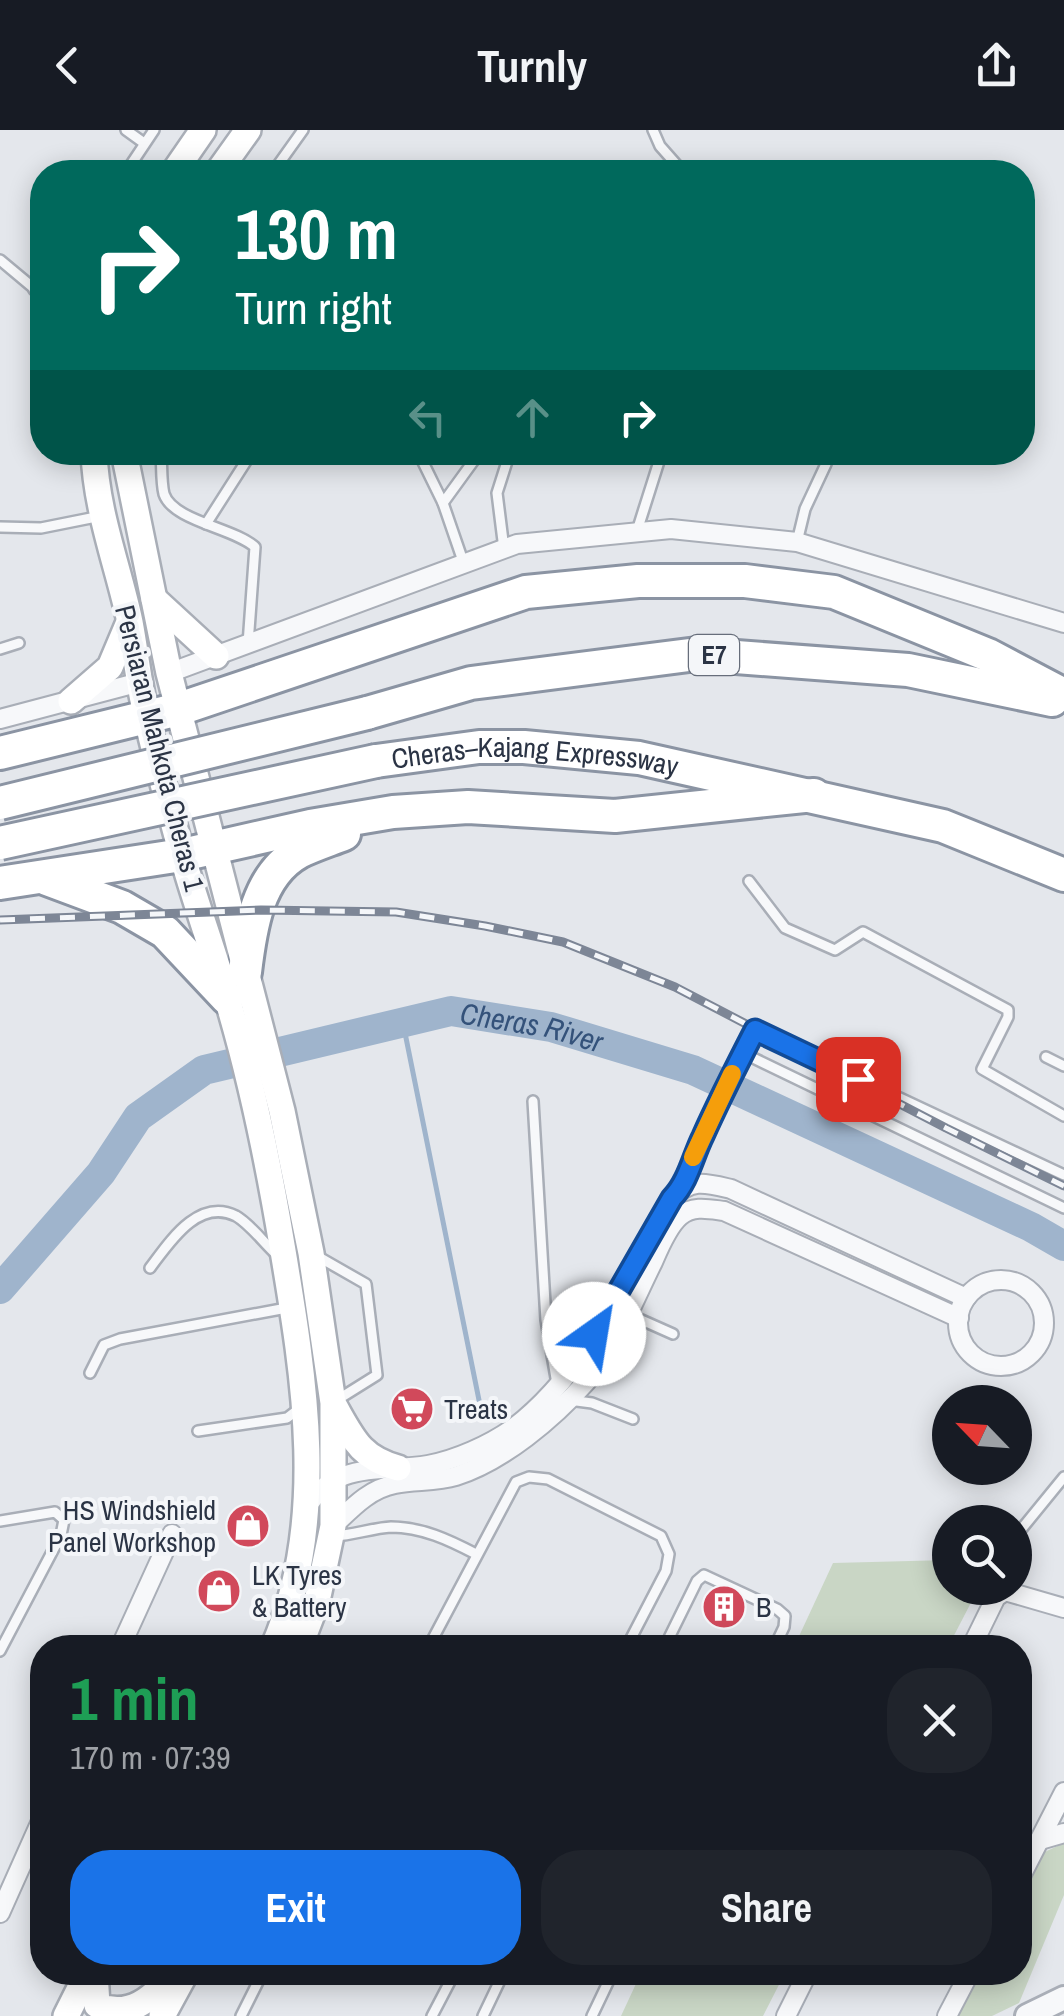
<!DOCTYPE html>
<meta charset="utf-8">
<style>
:root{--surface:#171b24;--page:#20242c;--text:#f1f3f6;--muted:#9ea1a6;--accent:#1a73e8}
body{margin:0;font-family:"Archivo Narrow",sans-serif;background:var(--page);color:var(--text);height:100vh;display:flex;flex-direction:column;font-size:38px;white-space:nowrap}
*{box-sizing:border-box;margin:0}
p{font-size:32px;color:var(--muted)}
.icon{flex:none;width:55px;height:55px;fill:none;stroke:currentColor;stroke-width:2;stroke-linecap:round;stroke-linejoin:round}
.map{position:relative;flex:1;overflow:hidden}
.drawer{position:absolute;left:30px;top:1505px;width:1002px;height:350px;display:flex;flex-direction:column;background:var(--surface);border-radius:40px;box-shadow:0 5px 25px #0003}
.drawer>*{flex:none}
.top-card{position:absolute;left:30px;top:30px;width:1005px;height:305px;border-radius:40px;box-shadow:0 5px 25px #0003;background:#00695c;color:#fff;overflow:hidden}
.needle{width:65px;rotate:295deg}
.buttons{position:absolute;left:932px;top:1255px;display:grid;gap:20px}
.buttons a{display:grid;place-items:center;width:100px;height:100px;border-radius:50%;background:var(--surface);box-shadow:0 5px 25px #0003;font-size:50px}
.pin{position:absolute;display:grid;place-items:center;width:85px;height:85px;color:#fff;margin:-42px;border-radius:20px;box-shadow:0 5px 15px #0006}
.me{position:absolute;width:110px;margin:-55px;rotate:32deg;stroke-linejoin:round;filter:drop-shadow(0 0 8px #0008)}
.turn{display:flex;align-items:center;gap:35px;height:210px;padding:0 40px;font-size:45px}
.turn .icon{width:130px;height:130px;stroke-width:2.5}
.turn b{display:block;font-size:70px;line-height:85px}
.lanes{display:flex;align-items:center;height:95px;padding:0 40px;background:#0003;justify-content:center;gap:50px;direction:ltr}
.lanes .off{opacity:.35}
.round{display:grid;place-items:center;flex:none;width:105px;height:105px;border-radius:40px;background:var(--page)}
.summary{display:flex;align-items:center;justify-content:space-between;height:170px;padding:0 40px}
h1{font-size:60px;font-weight:800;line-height:75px;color:#1e9e55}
.cta{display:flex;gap:20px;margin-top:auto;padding:20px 40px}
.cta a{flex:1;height:115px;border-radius:40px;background:var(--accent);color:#fff;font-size:40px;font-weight:800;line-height:115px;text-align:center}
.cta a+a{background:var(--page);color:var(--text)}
header{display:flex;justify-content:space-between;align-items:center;height:130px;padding:0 40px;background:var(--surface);font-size:45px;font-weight:800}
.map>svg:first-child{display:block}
</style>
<header><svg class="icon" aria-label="back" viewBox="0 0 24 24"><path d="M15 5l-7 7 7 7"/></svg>Turnly<svg class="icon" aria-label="share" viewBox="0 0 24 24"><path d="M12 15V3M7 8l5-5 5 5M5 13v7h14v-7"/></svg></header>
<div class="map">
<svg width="1064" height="1886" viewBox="0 0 1064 1886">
<rect width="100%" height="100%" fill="#e4e7ec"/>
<g fill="#c9d6c5">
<polygon points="949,1430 950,1458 972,1458 976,1463 948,1517 794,1517 833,1433"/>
<polygon points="1064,1713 1064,1765 1019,1873 992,1886 957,1886 978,1843 1020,1842 1020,1756 1034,1727"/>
<polygon points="641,1843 641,1842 785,1843 763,1886 621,1886"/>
</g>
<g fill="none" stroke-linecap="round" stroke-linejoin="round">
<polyline stroke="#9fb4cc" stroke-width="5" points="403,893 481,1280"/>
<path stroke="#9fb4cc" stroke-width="30" id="s1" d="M 0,1159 L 101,1043 L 138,987 L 204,940 L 451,881 L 551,897 L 693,940 L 1031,1097 L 1064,1116"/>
<defs>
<g id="service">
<polyline points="126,0 144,13"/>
<polyline points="653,0 660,16 683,42"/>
<polyline points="126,42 154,0"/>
<polyline points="273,42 303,0"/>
<polyline points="0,130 42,165"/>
<polyline points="34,160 42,140"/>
<path d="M 161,322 C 162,335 161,352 164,364 C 173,391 234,398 255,417 L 248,514"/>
<polyline points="418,322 443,373 464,434"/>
<polyline points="443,373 480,322"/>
<polyline points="206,394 252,322"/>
<polyline points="0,397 41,398 101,386"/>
<polyline points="637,401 662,322"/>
<polyline points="797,412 805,379 826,334"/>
<polyline points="504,419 497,363 510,322"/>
<polyline points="0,519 19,513"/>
<polyline points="749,751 785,798 835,820 863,802 1008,880 1008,887 982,939 1064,986"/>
<polyline points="743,923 1064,1078"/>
<polyline points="1046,927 1064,936"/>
<polyline points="533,971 546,1190 557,1254"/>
<polyline points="684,1055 685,1043 755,900 1064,1045"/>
<polyline points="317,1126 366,1154 377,1245 337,1270"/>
<path d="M 150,1138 C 169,1113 198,1067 236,1086 C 250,1094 264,1113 276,1124"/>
<polyline points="628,1184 673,1204"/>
<polyline points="90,1243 104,1215 120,1209 292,1177"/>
<polyline points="569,1270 592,1273 633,1289"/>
<polyline points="198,1301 287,1288 300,1278"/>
<polyline points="0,1391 55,1382 64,1390 61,1405 0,1521"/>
<path d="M 335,1406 C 353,1405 373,1398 391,1397 C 422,1397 449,1410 476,1424"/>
<polyline points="1015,1407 1064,1347"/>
<polyline points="428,1518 516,1352 529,1347 548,1349 661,1406 669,1424 666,1441 626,1518"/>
<polyline points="664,1518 697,1451 704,1445 777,1479 785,1486 784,1497 774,1518"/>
<polyline points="241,1886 263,1842"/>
<polyline points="432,1886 455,1842"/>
<polyline points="483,1886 504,1842"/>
<polyline points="592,1886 613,1842"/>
</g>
<g id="minor">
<polyline points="169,543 517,414 671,399 797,412 1064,493"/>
<polyline points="0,589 140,552"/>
<circle cx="1001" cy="1193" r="43"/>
<path d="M 306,1379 C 334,1330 380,1343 428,1335 C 456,1330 489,1315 512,1299 C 587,1243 628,1147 673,1068 C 691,1048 706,1053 731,1059 L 966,1168"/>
<path d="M 333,1396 C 352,1378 369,1359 395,1354 C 415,1350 436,1352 456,1346 C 503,1331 553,1289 586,1252 C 615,1219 633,1172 653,1132 C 659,1118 668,1096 680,1086 C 693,1075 709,1079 724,1081 L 959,1188"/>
<polyline points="120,1518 172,1404"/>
<polyline points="971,1518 996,1467 1005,1461 1064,1478"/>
<polyline points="1040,1710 1064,1703"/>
<polyline points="1020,1748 1064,1662"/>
<polyline points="0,1783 42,1689"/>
<polyline points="786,1886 808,1842"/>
<polyline points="947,1886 970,1842"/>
</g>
<polyline id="tertiary" points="1027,1886 1064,1868"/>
<g id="secondary">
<polyline points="174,42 203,0"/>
<polyline points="218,42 248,0"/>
<path d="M 94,322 C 96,381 118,436 130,492 C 136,524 139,557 147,589 C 157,633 169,677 181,721 C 194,769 212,817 226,865 C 251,947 268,1031 282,1115 C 304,1246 329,1392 273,1518"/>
<polyline points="124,322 169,543 282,981 311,1123 333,1273 333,1396 317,1471 299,1518"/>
<polyline points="154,469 216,526"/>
<polyline points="71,571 110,537 129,492"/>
<path d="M 335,1277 C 353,1309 361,1328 398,1338"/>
<path d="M 95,1842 L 97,1875 C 121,1886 142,1877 160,1858"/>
<polyline points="66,1886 88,1842"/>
<polyline points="162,1886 186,1842"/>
</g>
<g id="motorway">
<polyline points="367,583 471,553 697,524 908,540 1052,570"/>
<polyline points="0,623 179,579 526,462 638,451 745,451 834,462 988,525 1064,565"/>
<path id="s2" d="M 376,631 L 479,617 L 524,617 L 639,628 L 943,696 L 1064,745"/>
<polyline points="47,749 122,777 165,802 227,868"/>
<polyline points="0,753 182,725 310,696 393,682 468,677 615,686 814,665"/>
<path d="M 245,842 C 250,800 257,745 299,722 C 313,715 329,710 344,704"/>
</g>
</defs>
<use href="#service" stroke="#a9aeb7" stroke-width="14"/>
<use href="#minor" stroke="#a9aeb7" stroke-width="22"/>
<use href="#tertiary" stroke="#a9aeb7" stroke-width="28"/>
<use href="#secondary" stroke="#a9aeb7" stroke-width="30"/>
<use href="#motorway" stroke="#8b94a3" stroke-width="38"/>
<use href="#service" stroke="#f7f8fa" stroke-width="9"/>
<use href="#minor" stroke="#f7f8fa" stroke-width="18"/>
<use href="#tertiary" stroke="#f7f8fa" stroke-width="22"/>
<use href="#secondary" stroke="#fff" stroke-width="25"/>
<use href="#motorway" stroke="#fff" stroke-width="32"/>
<defs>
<polyline id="rail" points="0,790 261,780 396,782 485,796 563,812 675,857 946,998 1064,1056"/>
</defs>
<use href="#rail" stroke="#7d8696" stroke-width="9"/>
<use href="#rail" stroke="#f4f6f9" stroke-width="5" stroke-dasharray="15" stroke-linecap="butt"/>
<defs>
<g id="motorway-bridge">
<polyline points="0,673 367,583"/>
<polyline points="0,713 376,631"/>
</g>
</defs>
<use href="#motorway-bridge" stroke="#8b94a3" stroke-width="38" stroke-linecap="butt"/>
<use href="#motorway-bridge" stroke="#fff" stroke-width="32"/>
</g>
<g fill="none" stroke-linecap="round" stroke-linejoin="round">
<defs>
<path id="route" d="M 594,1204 L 672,1068 C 688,1052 693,1026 703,1006 C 719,970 737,935 755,900 L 858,949"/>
</defs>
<use href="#route" stroke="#114b97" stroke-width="25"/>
<use href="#route" stroke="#1a73e8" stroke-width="18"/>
<polyline stroke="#f59e0b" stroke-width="18" points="693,1027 732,944"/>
</g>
<defs>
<symbol id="supermarket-disc" viewBox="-11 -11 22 22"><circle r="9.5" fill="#d1495b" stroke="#f4f6f9"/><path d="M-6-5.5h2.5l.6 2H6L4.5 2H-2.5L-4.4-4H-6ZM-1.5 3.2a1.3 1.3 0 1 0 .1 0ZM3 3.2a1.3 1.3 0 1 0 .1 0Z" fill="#fff"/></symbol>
<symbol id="shop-disc" viewBox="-11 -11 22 22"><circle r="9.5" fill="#d1495b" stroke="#f4f6f9"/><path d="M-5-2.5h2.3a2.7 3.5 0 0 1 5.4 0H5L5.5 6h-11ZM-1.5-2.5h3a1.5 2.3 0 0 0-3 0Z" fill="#fff"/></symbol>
<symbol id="building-disc" viewBox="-11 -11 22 22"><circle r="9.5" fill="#d1495b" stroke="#f4f6f9"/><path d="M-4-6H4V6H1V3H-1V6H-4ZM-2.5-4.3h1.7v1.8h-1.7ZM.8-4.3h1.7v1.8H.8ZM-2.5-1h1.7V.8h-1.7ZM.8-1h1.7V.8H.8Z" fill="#fff"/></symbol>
</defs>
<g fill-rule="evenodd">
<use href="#supermarket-disc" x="387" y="1254" width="50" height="50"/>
<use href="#shop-disc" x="223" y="1371" width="50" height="50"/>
<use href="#shop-disc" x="194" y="1436" width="50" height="50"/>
<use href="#building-disc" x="699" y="1452" width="50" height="50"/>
</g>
<g text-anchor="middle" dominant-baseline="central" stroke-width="8" stroke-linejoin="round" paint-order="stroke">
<rect fill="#f4f6f9" stroke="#676e7b" stroke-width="2.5" x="689" y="505" width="50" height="40" rx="8"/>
<g font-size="25" font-weight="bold" fill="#2b3445">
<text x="714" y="525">E7</text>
</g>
<g font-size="28" fill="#2b3445" stroke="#f4f6f9">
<text transform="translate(160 618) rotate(76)">Persiaran Mahkota Cheras 1</text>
<text stroke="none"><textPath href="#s2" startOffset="160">Cheras–Kajang Expressway</textPath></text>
</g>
<g font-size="28" fill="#2b3445" stroke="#f4f6f9" text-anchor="start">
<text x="444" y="1279">Treats</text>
<text x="216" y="1380" text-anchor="end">HS Windshield<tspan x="216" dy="32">Panel Workshop</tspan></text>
<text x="252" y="1445">LK Tyres<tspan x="252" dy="32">&amp; Battery</tspan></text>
<text x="756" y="1477">B</text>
</g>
<g font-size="30" font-style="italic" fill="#34527a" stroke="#f4f6f9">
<text stroke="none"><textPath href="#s1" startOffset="638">Cheras River</textPath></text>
</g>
</g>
</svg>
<div class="buttons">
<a><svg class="needle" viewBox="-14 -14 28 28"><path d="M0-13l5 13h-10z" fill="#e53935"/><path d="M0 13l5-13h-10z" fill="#9ea1a6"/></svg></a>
<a><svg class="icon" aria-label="search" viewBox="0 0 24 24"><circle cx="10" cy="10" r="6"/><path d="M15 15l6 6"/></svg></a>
</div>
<div class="pin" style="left:858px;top:949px;background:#d93025"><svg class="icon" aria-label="arrive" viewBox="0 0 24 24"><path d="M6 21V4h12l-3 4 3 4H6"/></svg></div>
<svg class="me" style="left:594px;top:1204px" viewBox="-20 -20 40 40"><circle r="19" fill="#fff"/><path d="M0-13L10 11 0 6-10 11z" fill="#1a73e8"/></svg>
<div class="top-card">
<div class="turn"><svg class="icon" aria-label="right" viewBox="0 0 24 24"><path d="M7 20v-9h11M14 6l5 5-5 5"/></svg><div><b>130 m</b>Turn right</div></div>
<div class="lanes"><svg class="icon off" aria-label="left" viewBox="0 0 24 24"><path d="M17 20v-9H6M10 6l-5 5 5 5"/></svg><svg class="icon off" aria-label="ahead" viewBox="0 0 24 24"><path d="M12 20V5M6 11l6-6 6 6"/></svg><svg class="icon" aria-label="right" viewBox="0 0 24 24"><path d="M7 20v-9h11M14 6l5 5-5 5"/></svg></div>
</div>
<section class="drawer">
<div class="summary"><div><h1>1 min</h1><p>170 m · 07:39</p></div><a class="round"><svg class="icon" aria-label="close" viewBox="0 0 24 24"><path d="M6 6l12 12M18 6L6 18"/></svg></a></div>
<div class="cta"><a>Exit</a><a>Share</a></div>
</section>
</div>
